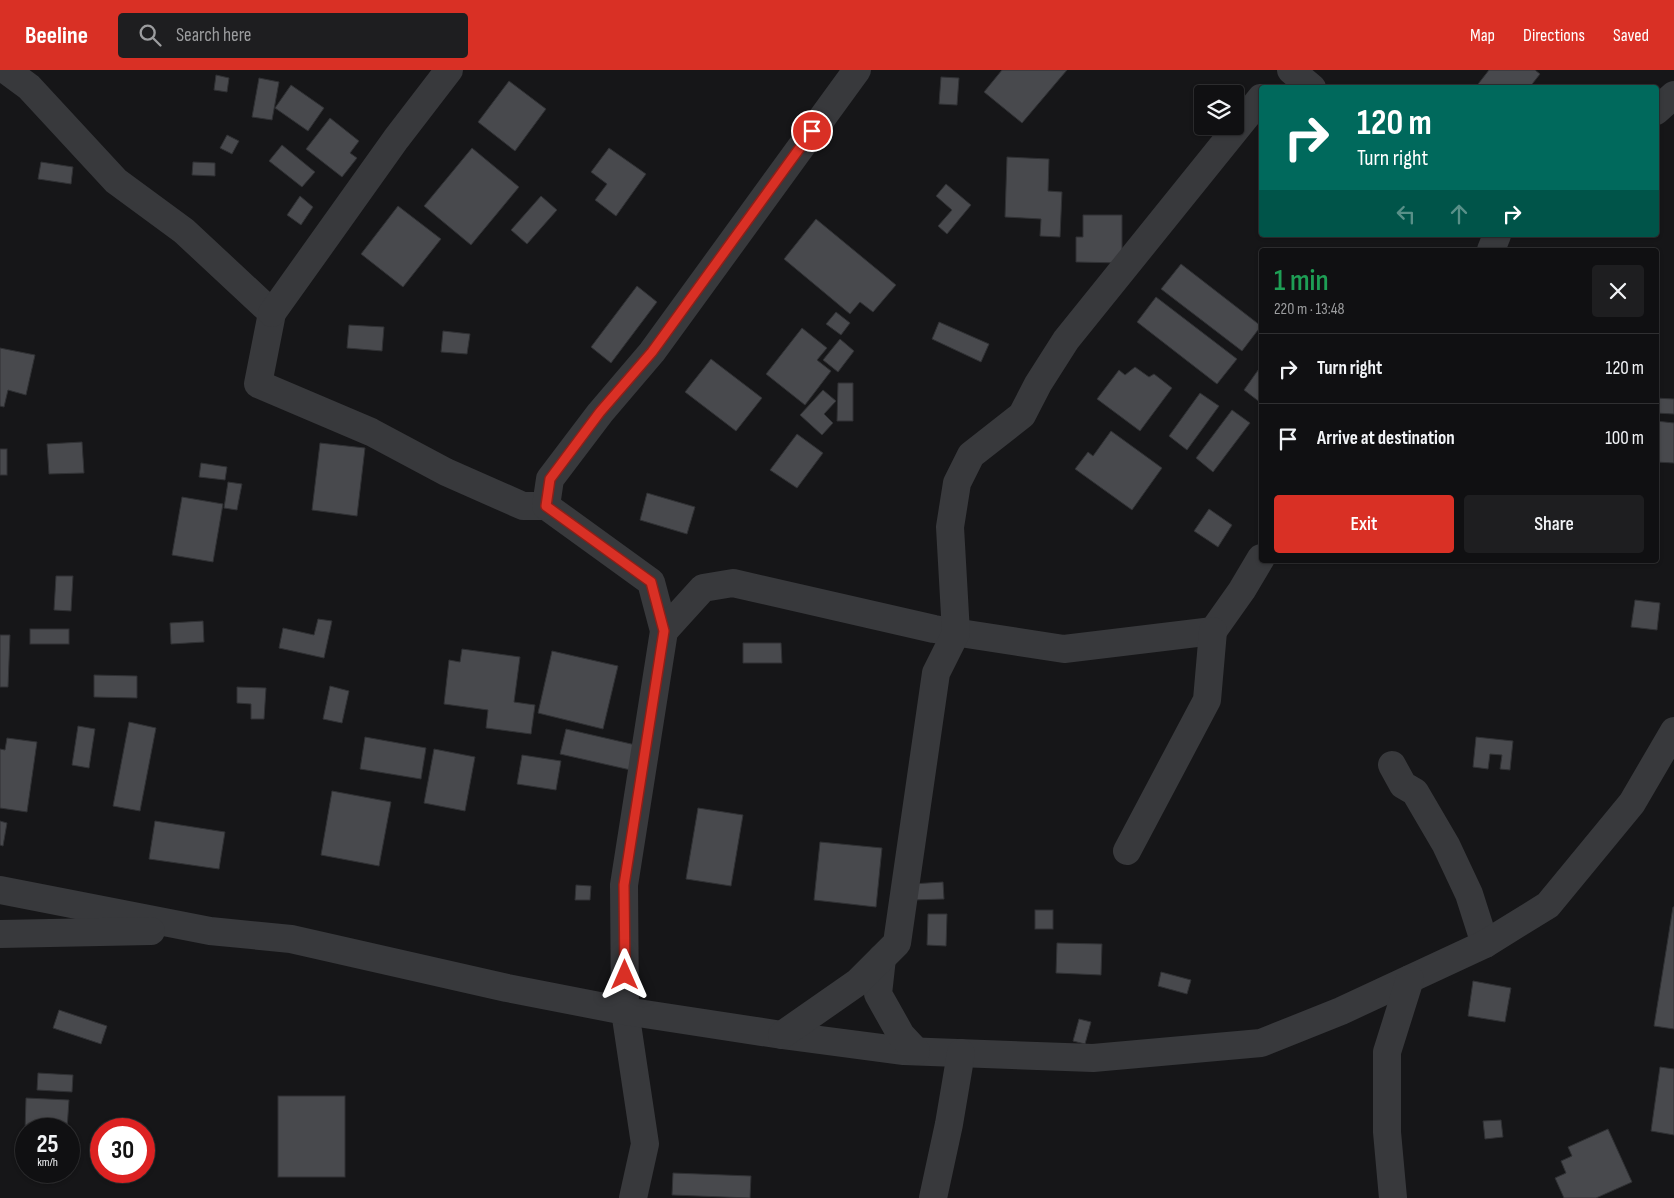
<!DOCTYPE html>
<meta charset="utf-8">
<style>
:root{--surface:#101012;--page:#1e1e20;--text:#f1f3f6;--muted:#9c9d9f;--line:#303032;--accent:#d93025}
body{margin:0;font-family:"Sofia Sans Condensed",sans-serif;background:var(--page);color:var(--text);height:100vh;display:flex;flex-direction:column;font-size:19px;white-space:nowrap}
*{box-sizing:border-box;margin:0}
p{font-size:16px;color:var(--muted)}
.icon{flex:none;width:28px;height:28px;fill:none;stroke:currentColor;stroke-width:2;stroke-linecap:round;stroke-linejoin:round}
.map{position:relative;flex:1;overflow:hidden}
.side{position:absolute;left:1259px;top:178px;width:400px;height:315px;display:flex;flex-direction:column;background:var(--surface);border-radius:5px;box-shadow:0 1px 4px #0004,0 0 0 1px var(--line)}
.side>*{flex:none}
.guide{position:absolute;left:1259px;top:15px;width:400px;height:152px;border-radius:5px;box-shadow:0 1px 4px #0004,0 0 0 1px var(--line);background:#00695c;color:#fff;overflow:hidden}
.controls{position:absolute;left:1194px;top:15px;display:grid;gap:10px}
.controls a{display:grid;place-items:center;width:50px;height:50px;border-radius:5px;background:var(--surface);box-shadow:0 1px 4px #0004,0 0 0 1px var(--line);font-size:25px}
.speed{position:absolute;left:15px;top:1048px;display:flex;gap:10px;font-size:25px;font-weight:700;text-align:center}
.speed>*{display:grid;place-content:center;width:65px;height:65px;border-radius:50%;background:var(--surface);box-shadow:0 1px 4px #0004,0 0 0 1px var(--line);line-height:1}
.speed small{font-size:12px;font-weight:400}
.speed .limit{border:8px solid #d22;background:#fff;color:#111}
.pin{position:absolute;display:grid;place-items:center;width:42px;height:42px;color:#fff;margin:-21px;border:2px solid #fff;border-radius:50%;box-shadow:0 1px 5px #0007}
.me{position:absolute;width:55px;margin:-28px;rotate:0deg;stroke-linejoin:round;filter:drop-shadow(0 0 4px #0008)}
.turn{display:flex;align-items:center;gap:18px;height:105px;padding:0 15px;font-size:22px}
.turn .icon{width:65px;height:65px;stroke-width:2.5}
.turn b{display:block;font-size:35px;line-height:42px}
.lanes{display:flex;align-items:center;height:48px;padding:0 15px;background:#0003;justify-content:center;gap:25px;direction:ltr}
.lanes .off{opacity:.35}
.round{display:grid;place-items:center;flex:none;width:52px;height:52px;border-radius:5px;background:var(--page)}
.head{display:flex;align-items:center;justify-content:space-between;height:85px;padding:0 15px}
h1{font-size:30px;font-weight:600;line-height:38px;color:#1e9e55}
.action{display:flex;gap:10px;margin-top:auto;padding:10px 15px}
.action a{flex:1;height:58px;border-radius:5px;background:var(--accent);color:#fff;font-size:20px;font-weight:600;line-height:58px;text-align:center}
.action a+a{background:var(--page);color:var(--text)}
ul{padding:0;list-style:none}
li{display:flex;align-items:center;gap:15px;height:70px;padding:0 15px;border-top:1px solid var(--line)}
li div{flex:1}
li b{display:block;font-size:19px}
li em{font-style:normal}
header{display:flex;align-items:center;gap:30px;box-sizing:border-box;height:70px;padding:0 25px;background:var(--accent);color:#fff}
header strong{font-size:24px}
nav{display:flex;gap:28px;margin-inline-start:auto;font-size:18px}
.search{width:350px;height:45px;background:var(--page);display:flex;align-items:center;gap:12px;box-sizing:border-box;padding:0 18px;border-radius:5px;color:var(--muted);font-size:19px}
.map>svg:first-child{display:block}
</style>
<header>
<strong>Beeline</strong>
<div class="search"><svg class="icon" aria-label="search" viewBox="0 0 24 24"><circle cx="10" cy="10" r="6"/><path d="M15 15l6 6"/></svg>Search here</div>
<nav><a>Map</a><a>Directions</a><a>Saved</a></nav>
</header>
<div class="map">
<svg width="1674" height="1128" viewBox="0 0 1674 1128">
<rect width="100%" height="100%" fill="#161618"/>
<g fill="#48494d" stroke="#303134">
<polygon points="1002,0 1067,0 1022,53 984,22"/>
<polygon points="1489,0 1535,0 1540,4 1529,18 1475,18"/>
<polygon points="216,5 229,8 227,22 214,20"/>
<polygon points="941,7 959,8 957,35 939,34"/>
<polygon points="259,8 279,12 272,50 252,47"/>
<polygon points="509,11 546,39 515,81 478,52"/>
<polygon points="291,15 324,38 308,61 275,38"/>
<polygon points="330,48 359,71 350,83 357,88 342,107 306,79"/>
<polygon points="227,65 239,71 232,84 220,78"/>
<polygon points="282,75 315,102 302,117 269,91"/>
<polygon points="472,78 519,117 471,175 424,136"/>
<polygon points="609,78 646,104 616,146 595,130 607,114 591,102"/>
<polygon points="1007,87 1049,89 1048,121 1062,122 1060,167 1040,166 1041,149 1005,147"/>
<polygon points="41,92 73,97 71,114 38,109"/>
<polygon points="193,92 215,93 215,106 192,105"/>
<polygon points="946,114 971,135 947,164 938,156 952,140 936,126"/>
<polygon points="300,126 313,137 301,155 287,145"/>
<polygon points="541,126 557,140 527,174 511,160"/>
<polygon points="398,136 441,169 403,217 361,184"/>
<polygon points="1083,145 1122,145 1122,193 1076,192 1076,167 1083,167"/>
<polygon points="816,149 896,215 873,242 860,232 850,244 784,189"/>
<polygon points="1181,194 1261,256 1242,281 1161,219"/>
<polygon points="637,216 657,232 611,293 591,277"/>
<polygon points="1156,227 1237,289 1217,314 1137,252"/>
<polygon points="836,242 850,253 841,265 826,254"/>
<polygon points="939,252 989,274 981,292 932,269"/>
<polygon points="349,255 384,257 382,281 347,278"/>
<polygon points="802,258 827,278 817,290 831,301 805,335 766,304"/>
<polygon points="443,261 470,264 467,284 441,282"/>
<polygon points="840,269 854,281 838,302 823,290"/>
<polygon points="0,278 35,285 26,325 8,320 4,337 0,336"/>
<polygon points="711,289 762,328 736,361 685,322"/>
<polygon points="1261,296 1261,333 1244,320"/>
<polygon points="1135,297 1149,307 1154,304 1172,318 1140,361 1097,329 1119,300 1125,305"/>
<polygon points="838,313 853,313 853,351 837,351"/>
<polygon points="823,320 836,331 824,344 833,353 822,365 800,345"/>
<polygon points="1200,323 1219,336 1187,380 1169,366"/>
<polygon points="1656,328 1674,329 1674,344 1656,343"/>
<polygon points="1232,340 1250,353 1213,402 1196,388"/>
<polygon points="1656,351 1674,353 1674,393 1656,392"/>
<polygon points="1111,361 1162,398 1132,440 1075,399 1088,382 1093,386"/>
<polygon points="797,364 823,383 797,418 770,400"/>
<polygon points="82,372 84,403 49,404 47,374"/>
<polygon points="320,373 365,378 357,446 312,440"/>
<rect x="0" y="379" width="7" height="26"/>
<polygon points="201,393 227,397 225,410 199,407"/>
<polygon points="228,412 242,414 237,440 224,438"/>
<polygon points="647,423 695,437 687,464 640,450"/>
<polygon points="182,427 223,434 213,492 172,485"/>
<polygon points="1209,439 1232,455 1218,477 1194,461"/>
<polygon points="56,506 73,506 71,541 54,540"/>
<polygon points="1635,530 1660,533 1657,560 1631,557"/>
<polygon points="318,549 332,551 324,588 279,578 283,558 314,565"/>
<polygon points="203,551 204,572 171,574 170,553"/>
<rect x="30" y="559" width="39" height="15"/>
<polygon points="0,565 10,565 8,617 0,617"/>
<polygon points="743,573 781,573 782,593 743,593"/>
<polygon points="462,579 520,587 514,632 535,635 531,664 486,658 488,640 444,634 449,590 460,592"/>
<polygon points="552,581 618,596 603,659 538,643"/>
<polygon points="94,605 137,606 137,628 94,627"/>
<polygon points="330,616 349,621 342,653 323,649"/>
<polygon points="237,617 266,618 264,649 251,649 251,634 237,633"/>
<polygon points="129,652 156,658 140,741 113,736"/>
<polygon points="78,656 95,659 89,698 72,695"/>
<polygon points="566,659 640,676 635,701 560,684"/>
<polygon points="365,667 426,678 421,709 360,699"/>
<polygon points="1476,667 1513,671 1510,700 1500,699 1502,685 1490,684 1488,699 1473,697"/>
<polygon points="7,668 37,672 27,742 0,738 0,679 5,680"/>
<polygon points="434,679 475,687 465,741 424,733"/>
<polygon points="522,685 561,691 556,720 517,714"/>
<polygon points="332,721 391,732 379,796 321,785"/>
<polygon points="698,738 743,745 731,816 686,809"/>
<polygon points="0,751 7,753 3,776 0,775"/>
<polygon points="155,751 225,762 219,799 149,789"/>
<polygon points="820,772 882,778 876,837 814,830"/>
<polygon points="943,812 944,829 912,830 912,814"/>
<polygon points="576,815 591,816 590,830 575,830"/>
<polygon points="1673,837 1674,837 1674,959 1654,956"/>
<rect x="1035" y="840" width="18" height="19"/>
<polygon points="928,844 947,844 946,876 927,875"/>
<polygon points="1057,873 1102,874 1101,905 1056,903"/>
<polygon points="1161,902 1191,910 1187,924 1158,916"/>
<polygon points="1473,911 1511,918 1505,952 1468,946"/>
<polygon points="59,940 107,956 101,974 53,958"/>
<polygon points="1079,949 1091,952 1085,974 1073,971"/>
<polygon points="1660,997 1674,999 1674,1065 1651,1061"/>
<polygon points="38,1003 73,1005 72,1022 37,1020"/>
<rect x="278" y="1026" width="67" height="81"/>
<polygon points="26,1028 69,1030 67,1059 26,1059 25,1061"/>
<polygon points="1501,1050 1503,1067 1485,1069 1483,1051"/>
<polygon points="1608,1059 1632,1112 1596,1128 1564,1128 1555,1108 1566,1103 1561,1091 1572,1086 1568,1077"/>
<polygon points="673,1103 751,1106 750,1128 672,1125"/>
</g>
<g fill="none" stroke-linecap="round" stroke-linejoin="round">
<g stroke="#38393c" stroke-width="28">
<polyline points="6,0 29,17 116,111 184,161 272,243 258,314 371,362 446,402 523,436 546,436 651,512 664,561 624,815 625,941 645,1074 633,1128"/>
<polyline points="1291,0 1312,18"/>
<polyline points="1656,41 1674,25"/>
<polyline points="1491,180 1497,165"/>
<polyline points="272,243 396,69 449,0"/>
<polyline points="546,436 550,409 600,343 652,282 857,0"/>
<polyline points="664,561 703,518 733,513 934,559 1064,579 1213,561 1242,520 1261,488"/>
<polyline points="1392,695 1403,715 1415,722 1446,775 1469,824 1485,874"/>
<polyline points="1127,781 1207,630 1213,561"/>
<polyline points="0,820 210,861 291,869 507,918 625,941 782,965 904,981 1093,988 1261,973 1341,941 1485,874 1548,835 1632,733 1674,661"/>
<polyline points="0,864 151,861"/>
<polyline points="882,888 878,924 901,965 916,981"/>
<polyline points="782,965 858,912 897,873 936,603 956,563 950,457 957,413 971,385 1022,345 1038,314 1066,270 1261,28"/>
<polyline points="933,1128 949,1054 961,983"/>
<polyline points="1393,1128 1387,1062 1387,982 1410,909"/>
</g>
</g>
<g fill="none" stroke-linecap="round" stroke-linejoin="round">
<defs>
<polyline id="route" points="625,905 624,815 664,561 651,512 546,436 550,409 600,342 652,282 812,61"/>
</defs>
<use href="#route" stroke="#8d1f18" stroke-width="12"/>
<use href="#route" stroke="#d93025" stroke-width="9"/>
</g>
</svg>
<div class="controls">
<a><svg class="icon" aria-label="layers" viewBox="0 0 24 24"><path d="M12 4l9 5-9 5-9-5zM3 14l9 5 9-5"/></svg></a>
</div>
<div class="speed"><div>25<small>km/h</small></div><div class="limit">30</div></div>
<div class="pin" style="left:812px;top:61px;background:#d93025"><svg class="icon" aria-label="arrive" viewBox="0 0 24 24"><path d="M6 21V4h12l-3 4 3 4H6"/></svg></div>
<svg class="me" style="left:625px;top:905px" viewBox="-20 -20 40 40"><path d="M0-17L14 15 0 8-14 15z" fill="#d93025" stroke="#fff" stroke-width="4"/></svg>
<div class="guide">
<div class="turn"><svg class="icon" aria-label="right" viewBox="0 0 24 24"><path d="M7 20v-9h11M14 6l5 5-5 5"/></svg><div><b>120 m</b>Turn right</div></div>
<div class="lanes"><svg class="icon off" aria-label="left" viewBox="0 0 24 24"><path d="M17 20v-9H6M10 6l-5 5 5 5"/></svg><svg class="icon off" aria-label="ahead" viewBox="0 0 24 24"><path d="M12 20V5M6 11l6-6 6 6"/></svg><svg class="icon" aria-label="right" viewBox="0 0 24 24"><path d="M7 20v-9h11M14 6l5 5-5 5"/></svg></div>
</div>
<section class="side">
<div class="head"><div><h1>1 min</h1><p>220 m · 13:48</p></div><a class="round"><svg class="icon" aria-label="close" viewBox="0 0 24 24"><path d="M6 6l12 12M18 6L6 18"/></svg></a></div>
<ul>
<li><svg class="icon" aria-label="right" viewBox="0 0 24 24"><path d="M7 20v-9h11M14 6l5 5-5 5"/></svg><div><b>Turn right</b></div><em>120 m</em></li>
<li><svg class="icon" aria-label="arrive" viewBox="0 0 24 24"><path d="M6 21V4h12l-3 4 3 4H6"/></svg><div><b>Arrive at destination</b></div><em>100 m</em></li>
</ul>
<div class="action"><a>Exit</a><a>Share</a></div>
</section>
</div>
